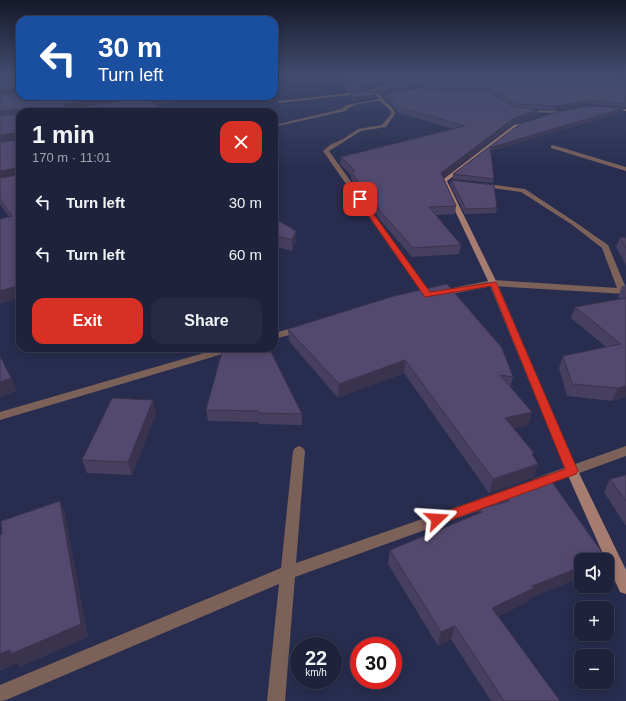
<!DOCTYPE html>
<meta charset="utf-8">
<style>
:root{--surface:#1e223b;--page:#262a42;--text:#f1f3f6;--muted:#a1a4af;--line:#3c3f55;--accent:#d93025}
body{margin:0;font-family:Arial,sans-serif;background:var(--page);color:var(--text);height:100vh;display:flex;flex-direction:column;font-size:15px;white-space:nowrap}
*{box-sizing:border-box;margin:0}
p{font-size:13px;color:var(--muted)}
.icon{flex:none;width:22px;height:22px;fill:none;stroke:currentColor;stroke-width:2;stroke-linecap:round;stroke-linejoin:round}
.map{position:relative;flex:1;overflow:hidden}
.details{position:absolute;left:16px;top:108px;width:262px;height:244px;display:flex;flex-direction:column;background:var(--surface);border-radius:12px;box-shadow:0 2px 10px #0003,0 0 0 1px var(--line)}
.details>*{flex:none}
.banner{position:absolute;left:16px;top:16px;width:262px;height:84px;border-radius:12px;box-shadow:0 2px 10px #0003,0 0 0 1px var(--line);background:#1a4fa0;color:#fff;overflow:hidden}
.fabs{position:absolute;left:574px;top:553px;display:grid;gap:8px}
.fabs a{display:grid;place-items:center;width:40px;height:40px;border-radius:8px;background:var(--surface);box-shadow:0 2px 10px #0003,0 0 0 1px var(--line);font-size:20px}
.speed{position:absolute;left:290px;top:637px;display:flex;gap:8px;font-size:20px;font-weight:700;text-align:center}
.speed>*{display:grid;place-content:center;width:52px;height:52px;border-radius:50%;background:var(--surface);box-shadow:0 2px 10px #0003,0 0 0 1px var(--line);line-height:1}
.speed small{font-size:10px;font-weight:400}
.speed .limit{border:6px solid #d22;background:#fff;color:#111}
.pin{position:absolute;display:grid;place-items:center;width:34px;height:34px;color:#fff;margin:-17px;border-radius:8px;box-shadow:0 2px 6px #0006}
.me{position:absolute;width:44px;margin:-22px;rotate:70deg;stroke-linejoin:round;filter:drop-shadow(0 0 3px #0008)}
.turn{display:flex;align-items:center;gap:14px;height:84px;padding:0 16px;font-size:18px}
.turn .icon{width:52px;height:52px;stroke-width:2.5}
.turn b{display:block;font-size:28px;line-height:34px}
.round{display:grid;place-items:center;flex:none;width:42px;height:42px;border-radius:12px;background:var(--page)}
.summary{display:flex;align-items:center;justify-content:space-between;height:68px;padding:0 16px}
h1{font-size:24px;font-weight:600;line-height:30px}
.button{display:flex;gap:8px;margin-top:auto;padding:8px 16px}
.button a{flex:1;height:46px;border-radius:12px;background:var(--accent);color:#fff;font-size:16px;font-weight:600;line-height:46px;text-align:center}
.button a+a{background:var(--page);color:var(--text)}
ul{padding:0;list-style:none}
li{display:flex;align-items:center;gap:12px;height:52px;padding:0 16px}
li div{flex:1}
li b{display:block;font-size:15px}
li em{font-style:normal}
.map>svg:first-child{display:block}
</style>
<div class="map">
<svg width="626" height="701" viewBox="0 0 626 701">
<rect width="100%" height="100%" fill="#282d4f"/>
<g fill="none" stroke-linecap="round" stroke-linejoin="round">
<g fill="#7c6159" fill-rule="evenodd">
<path d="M 379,74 L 383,74 L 388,85 L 373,92 L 382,96 C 384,104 395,106 395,114 L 386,127 L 361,131 L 329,151 L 432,295 L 428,298 L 425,297 L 323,151 L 330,145 L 343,139 L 358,129 L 382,125 L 391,114 L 391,111 L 380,101 C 369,102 353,103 345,111 L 274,127 L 274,125 L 342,109 L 346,105 L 379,99 L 379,98 L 369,93 L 279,103 L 278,101 L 369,91 L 384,85 Z"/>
<polygon points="515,74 523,74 544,80 541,84 539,83 540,81"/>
<polygon points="524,110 558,111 560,112 558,113 522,112"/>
<polygon points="553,145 626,167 626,171 551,148 551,146"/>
<polygon points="481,183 525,189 575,222 608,245 626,288 626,294 493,286 440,296 437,295 436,293 437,291 493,280 617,288 602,248 571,224 521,192 479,186 478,185"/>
<polygon points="301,326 304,327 306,329 304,331 274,339 274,333"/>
<polygon points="221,348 237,348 236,350 0,420 0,412"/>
<polygon points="299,446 303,448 305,451 296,563 511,488 516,489 518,493 516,497 295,577 285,701 267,701 279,584 6,700 0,701 0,685 281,568 293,451 295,448"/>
<polygon points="626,446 626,456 538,488 533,487 531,483 533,479"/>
</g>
<g fill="#a67c70" fill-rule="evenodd">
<polygon points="609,108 626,109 626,111 607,110"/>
<polygon points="529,121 531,123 518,127 447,181 497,283 578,471 626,570 626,594 620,592 566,471 489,283 441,181 514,125"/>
</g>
</g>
<g fill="#473f5f" fill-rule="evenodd">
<polygon points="0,74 20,74 20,96 188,96 189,100 155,104 166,112 20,112 20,298 9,217 0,204"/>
<polygon points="338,74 379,74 382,81 382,84 369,90 348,92"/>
<path d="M 384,74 L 523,74 L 541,82 L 544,79 L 530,74 L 600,74 L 626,81 L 626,107 L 589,104 L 554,110 L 527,108 L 537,116 L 513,124 L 443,178 L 456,206 L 455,214 L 436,215 L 461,245 L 459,254 L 412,257 L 381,221 L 351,179 L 351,175 L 340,164 L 341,157 L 453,129 L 399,113 L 387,99 L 384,99 L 385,94 L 381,94 L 376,92 L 377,88 L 388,83 ZM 479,91 L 482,91 L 463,92 ZM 493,94 L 499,96 L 505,101 Z"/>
<polygon points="606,74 626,74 626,80"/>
<polygon points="351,93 376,95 376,98 353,101 351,97"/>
<polygon points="624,108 622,112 491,151 494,179 493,183 453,179 453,174 520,124"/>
<polygon points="451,180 497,208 496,213 465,214 450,185"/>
<polygon points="274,218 296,242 292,251 274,246"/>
<polygon points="620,237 626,238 626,265 616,247"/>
<polygon points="622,286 626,286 626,397 612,401 567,396 559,368 563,356 606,347 571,318 575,307 621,299 618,297"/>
<polygon points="288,329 513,377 510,387 532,412 528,425 514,428 538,464 534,477 489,493 404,373 338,398 289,341"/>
<polygon points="223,348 302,414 302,425 259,424 258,422 208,421 206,410"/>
<polygon points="156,413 132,475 87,473 82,460"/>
<polygon points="626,475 626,526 604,492 610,479"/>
<polygon points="501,491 606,558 605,560 581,560 530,598 528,602 498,616 560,701 491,701 451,639 438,646 388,564 390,550 479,513 480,509 497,504"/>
</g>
<g fill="#3a334d">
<polygon points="382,81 382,84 369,90 348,92 348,88"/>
<polygon points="418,85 418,89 381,94 381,91"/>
<polygon points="18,87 20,94 0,96 0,90"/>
<polygon points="480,87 479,91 449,92 450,89"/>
<polygon points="376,95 376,98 353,101 353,97"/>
<polygon points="122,96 123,103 67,112 65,106 66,104"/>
<polygon points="167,96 190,96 188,96 189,100 148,105 147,99"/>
<polygon points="590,101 589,104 554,110 555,106"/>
<polygon points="47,107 49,112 43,112"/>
<polygon points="624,108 622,112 491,151 492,147"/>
<polygon points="18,109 20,117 0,118 0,111"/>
<polygon points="538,110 537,116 513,124 440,181 441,173 514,118"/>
<polygon points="17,133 20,141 0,143 0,135"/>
<polygon points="17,168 20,177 0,181 0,171"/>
<polygon points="296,231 296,242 292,251 292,240"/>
<polygon points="20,285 20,298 0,304 0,291"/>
<polygon points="405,360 404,373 338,398 339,384"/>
<polygon points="11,378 17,391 0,397 0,382"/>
<polygon points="626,386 626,397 612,401 618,388"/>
<polygon points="153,400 156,413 132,475 128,462"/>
<polygon points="532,412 528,425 501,431 505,418"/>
<polygon points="534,453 530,467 538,464 534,477 489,493 493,479 532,454"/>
<polygon points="60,501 65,514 88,637 20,667 17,663 0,671 0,654"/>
<polygon points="581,567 581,578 530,598 528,602 488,621 492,608 532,586"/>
<polygon points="455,626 451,639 438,646 441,632"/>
</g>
<g fill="#53496e" stroke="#3a334d">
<polygon points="5,74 20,74 20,88 18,87 0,90 0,75"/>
<polygon points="340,74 379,74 382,81 369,86 348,88"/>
<polygon points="386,74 523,74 539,79 541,82 546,78 545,75 542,74 600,74 626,81 626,104 590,101 555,106 518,104 506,98 500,92 480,87 450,89 418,85 381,91 377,88 390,82"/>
<polygon points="619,74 626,74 626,76"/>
<polygon points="420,88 447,92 484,91 491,93 512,106 538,110 514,118 441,173 456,206 429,207 461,245 413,248 382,213 351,172 355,171 341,157 465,126 399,107 388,94 385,94"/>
<polygon points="369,91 376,95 353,97 351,93"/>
<polygon points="20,92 20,96 121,96 66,104 65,106 79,107 121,101 123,97 122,96 167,96 147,99 166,112 56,112 47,107 43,112 20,112 20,285 0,291 0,219 12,216 0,199 0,178 17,175 19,169 17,168 0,171 0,142 18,140 19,134 17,133 0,135 0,116 19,114 18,109 0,111 0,95"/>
<polygon points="590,106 624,108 492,147 490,147 494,179 453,174 520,124 560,111"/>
<polygon points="451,180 494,185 497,208 466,209"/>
<polygon points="274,218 296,231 292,240 274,235"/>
<polygon points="620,237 626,238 626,248"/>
<polygon points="447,284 502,348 513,377 500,375 532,412 505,418 534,453 532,454 538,464 493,479 405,360 339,384 288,329 394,296"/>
<polygon points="626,298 626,386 618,388 572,384 563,356 621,344 575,307"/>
<polygon points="223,348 269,348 302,414 258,413 258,411 206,410"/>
<polygon points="0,356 11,378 0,382"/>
<polygon points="112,398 153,400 128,462 82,460"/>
<polygon points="547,475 606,558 601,560 581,560 581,567 532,586 534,588 492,608 560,701 504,701 455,626 441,632 390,550 482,512 480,509 509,501 501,491"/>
<polygon points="626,475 626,501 610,479"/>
<polygon points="60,501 81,624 11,654 10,650 0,654 0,535 2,534 1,521"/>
</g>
<linearGradient id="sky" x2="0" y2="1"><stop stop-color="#16192b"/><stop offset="0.43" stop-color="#424c6e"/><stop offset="1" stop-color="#424c6e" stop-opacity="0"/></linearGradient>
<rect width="626" height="172" fill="url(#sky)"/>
<polygon fill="#d93025" stroke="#8d1f18" points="360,197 362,198 430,292 496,282 578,471 576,474 437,525 433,523 431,519 433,516 565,469 491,286 425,297 357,199"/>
</svg>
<div class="fabs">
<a><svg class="icon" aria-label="sound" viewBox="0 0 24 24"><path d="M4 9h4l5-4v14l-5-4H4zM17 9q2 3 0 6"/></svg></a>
<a>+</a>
<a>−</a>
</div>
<div class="speed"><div>22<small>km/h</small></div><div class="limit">30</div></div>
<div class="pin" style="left:360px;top:199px;background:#d93025"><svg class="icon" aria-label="arrive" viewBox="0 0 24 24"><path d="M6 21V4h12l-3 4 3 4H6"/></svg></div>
<svg class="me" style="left:437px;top:519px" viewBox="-20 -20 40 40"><path d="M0-17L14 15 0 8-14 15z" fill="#d93025" stroke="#fff" stroke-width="4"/></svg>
<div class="banner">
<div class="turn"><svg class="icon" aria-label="left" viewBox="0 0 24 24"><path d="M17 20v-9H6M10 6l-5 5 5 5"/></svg><div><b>30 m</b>Turn left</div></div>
</div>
<section class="details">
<div class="summary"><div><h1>1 min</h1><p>170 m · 11:01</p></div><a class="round" style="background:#d93025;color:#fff"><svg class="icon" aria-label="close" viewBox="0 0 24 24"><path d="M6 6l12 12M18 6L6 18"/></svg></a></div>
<ul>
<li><svg class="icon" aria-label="left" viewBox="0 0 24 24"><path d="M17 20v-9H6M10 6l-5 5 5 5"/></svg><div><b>Turn left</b></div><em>30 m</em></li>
<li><svg class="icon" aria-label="left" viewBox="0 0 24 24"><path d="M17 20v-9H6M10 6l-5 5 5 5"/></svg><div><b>Turn left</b></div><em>60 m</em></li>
</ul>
<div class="button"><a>Exit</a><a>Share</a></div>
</section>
</div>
